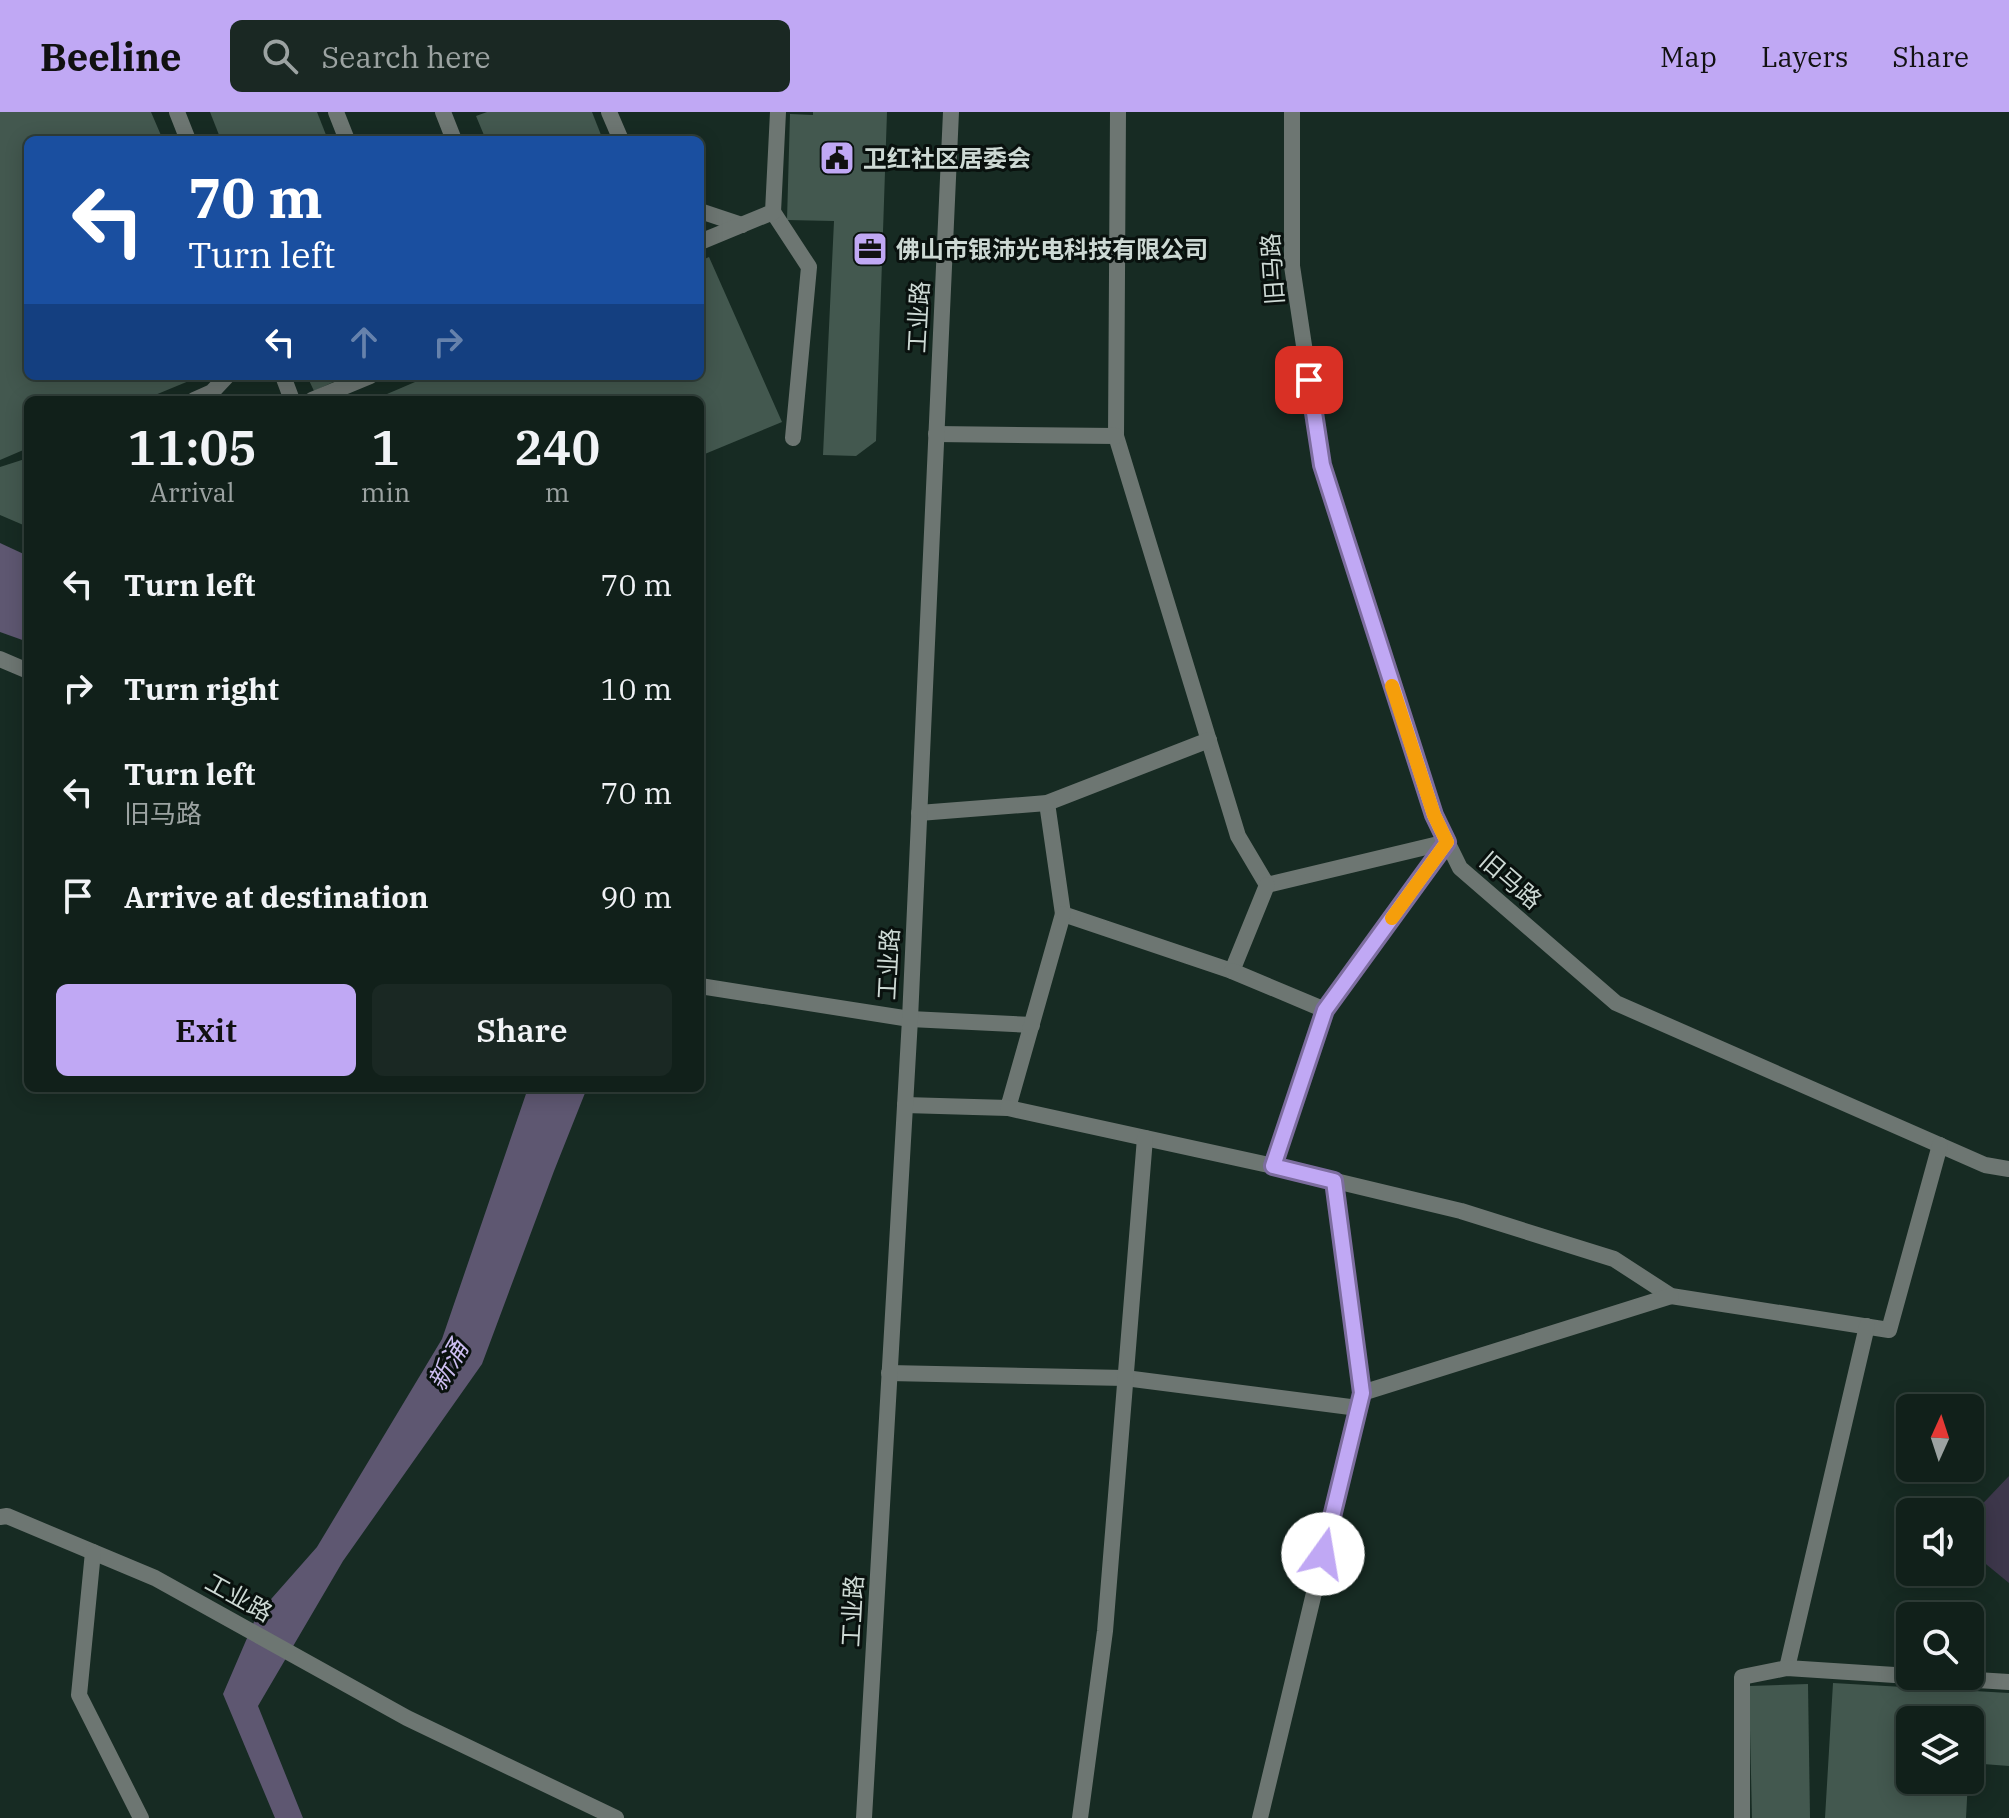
<!DOCTYPE html>
<meta charset="utf-8">
<style>
:root{--surface:#11201a;--page:#1a2823;--text:#f1f3f6;--muted:#9ca3a2;--line:#303e39;--accent:#c0a8f4}
body{margin:0;font-family:"IBM Plex Serif","Noto Sans SC",serif;background:var(--page);color:var(--text);height:100vh;display:flex;flex-direction:column;font-size:30px;white-space:nowrap}
*{box-sizing:border-box;margin:0}
p{font-size:26px;color:var(--muted)}
.icon{flex:none;width:44px;height:44px;fill:none;stroke:currentColor;stroke-width:2;stroke-linecap:round;stroke-linejoin:round}
.map{position:relative;flex:1;overflow:hidden}
.details{position:absolute;left:24px;top:284px;width:680px;height:696px;display:flex;flex-direction:column;background:var(--surface);border-radius:12px;box-shadow:0 4px 20px #0003,0 0 0 2px var(--line)}
.details>*{flex:none}
.guide{position:absolute;left:24px;top:24px;width:680px;height:244px;border-radius:12px;box-shadow:0 4px 20px #0003,0 0 0 2px var(--line);background:#1a4fa0;color:#fff;overflow:hidden}
.needle{width:52px;rotate:3deg}
.buttons{position:absolute;left:1896px;top:1282px;display:grid;gap:16px}
.buttons a{display:grid;place-items:center;width:88px;height:88px;border-radius:12px;background:var(--surface);box-shadow:0 4px 20px #0003,0 0 0 2px var(--line);font-size:40px}
.pin{position:absolute;display:grid;place-items:center;width:68px;height:68px;color:#fff;margin:-34px;border-radius:16px;box-shadow:0 4px 12px #0006}
.me{position:absolute;width:88px;margin:-44px;rotate:13deg;stroke-linejoin:round;filter:drop-shadow(0 0 6px #0008)}
.turn{display:flex;align-items:center;gap:28px;height:168px;padding:0 32px;font-size:36px}
.turn .icon{width:104px;height:104px;stroke-width:2.5}
.turn b{display:block;font-size:56px;line-height:68px}
.lanes{display:flex;align-items:center;height:76px;padding:0 32px;background:#0003;justify-content:center;gap:40px;direction:ltr}
.lanes .off{opacity:.35}
.eta{display:flex;justify-content:space-evenly;align-items:center;height:136px;text-align:center}
.eta b{font-size:48px;font-weight:600;line-height:56px}
.primary-button{display:flex;gap:16px;margin-top:auto;padding:16px 32px}
.primary-button a{flex:1;height:92px;border-radius:12px;background:var(--accent);color:#111;font-size:32px;font-weight:600;line-height:92px;text-align:center}
.primary-button a+a{background:var(--page);color:var(--text)}
ul{padding:0;list-style:none}
li{display:flex;align-items:center;gap:24px;height:104px;padding:0 32px}
li div{flex:1}
li b{display:block;font-size:30px}
li em{font-style:normal}
header{display:flex;align-items:center;gap:48px;box-sizing:border-box;height:112px;padding:0 40px;background:var(--accent);color:#111}
header strong{font-size:38px}
nav{display:flex;gap:44px;margin-inline-start:auto;font-size:28px}
.search{width:560px;height:72px;background:var(--page);display:flex;align-items:center;gap:20px;box-sizing:border-box;padding:0 28px;border-radius:12px;color:var(--muted);font-size:30px}
.map>svg:first-child{display:block}
</style>
<header>
<strong>Beeline</strong>
<div class="search"><svg class="icon" aria-label="search" viewBox="0 0 24 24"><circle cx="10" cy="10" r="6"/><path d="M15 15l6 6"/></svg>Search here</div>
<nav><a>Map</a><a>Layers</a><a>Share</a></nav>
</header>
<div class="map">
<svg width="2009" height="1706" viewBox="0 0 2009 1706">
<rect width="100%" height="100%" fill="#172b23"/>
<polygon fill="#3d374b" points="2009,1364 2009,1471 1970,1439 1970,1405"/>
<g fill="#5e5771">
<polygon points="0,431 28,444 28,530 0,520"/>
<polygon points="528,976 587,976 554,1059 482,1252 343,1449 258,1594 303,1706 275,1706 223,1582 257,1503 317,1435 442,1227"/>
</g>
<g fill="#43584f">
<polygon points="0,0 151,0 163,28 28,28 28,264 201,264 143,288 28,288 28,336 0,348"/>
<polygon points="210,0 317,0 328,28 221,28"/>
<polygon points="487,0 592,0 603,28 486,28 476,4"/>
<polygon points="813,0 887,0 876,329 856,344 823,343 834,109 787,108 790,2 813,3"/>
<polygon points="709,145 782,310 700,344 700,288 373,288 429,264 700,264 700,149"/>
<polygon points="307,264 346,264 314,279"/>
<polygon points="28,346 28,415 0,403 0,355"/>
<polygon points="1833,1571 2009,1581 2009,1654 1970,1651 1970,1608 1910,1608 1910,1668 1968,1668 1966,1706 1825,1706"/>
<polygon points="1808,1572 1810,1706 1752,1706 1749,1574"/>
</g>
<g fill="none" stroke-linecap="round" stroke-linejoin="round">
<g stroke="#6d7672" stroke-width="16">
<polyline points="177,0 188,28"/>
<polyline points="336,0 347,28"/>
<polyline points="443,0 454,28"/>
<polyline points="609,0 621,28"/>
<polyline points="1118,0 1116,324 1238,724 1267,773 1447,730"/>
<polyline points="1292,0 1292,154 1322,353 1434,703 1460,756 1616,891 1985,1053 2009,1057"/>
<polyline points="700,99 742,113"/>
<polyline points="773,100 809,155 793,326"/>
<polyline points="700,130 773,100 778,0"/>
<polyline points="283,264 292,288"/>
<polyline points="194,288 212,280 227,264"/>
<polyline points="312,288 370,264"/>
<polyline points="936,322 1116,324"/>
<polyline points="0,547 28,559"/>
<polyline points="1047,691 1063,802 1232,859 1267,773"/>
<polyline points="919,701 1047,691 1209,628"/>
<polyline points="1232,859 1325,898 1447,730"/>
<polyline points="700,874 910,907 1032,913"/>
<polyline points="905,993 1008,996 1063,802"/>
<polyline points="1008,996 1273,1054 1325,898"/>
<polyline points="1273,1054 1461,1099 1614,1147 1671,1184 1889,1218 1940,1033"/>
<polyline points="889,1261 1125,1266 1358,1296"/>
<polyline points="1362,1281 1671,1184"/>
<polyline points="0,1405 7,1404 155,1466 407,1606 616,1706"/>
<polyline points="93,1440 79,1583 141,1706"/>
<polyline points="1787,1556 1867,1214"/>
<polyline points="1913,1564 2009,1570"/>
<polyline points="864,1706 910,907 951,0"/>
<polyline points="1080,1706 1105,1519 1145,1026"/>
<polyline points="1260,1706 1362,1281 1334,1069"/>
<polyline points="1742,1706 1742,1565 1787,1556 1910,1564"/>
</g>
</g>
<g fill="none" stroke-linecap="round" stroke-linejoin="round">
<defs>
<polyline id="route" points="1309,268 1322,353 1434,703 1447,730 1325,898 1273,1054 1334,1069 1362,1281 1323,1442"/>
</defs>
<use href="#route" stroke="#7d6d9f" stroke-width="20"/>
<use href="#route" stroke="#c0a8f4" stroke-width="14"/>
<polyline stroke="#f59e0b" stroke-width="14" points="1392,806 1447,730 1434,703 1392,574"/>
</g>
<defs>
<symbol id="civic-square" viewBox="-11 -11 22 22"><rect x="-9" y="-9" width="18" height="18" rx="4" fill="#c0a8f4" stroke="#09110e"/><path d="M-.6-6.5H3V-4.5H.6V-3L4-1V1h2V6H-6V1h2V-1L-.6-3ZM-1.2 2.5V6h2.4V2.5Z" fill="#111"/></symbol>
<symbol id="office-square" viewBox="-11 -11 22 22"><rect x="-9" y="-9" width="18" height="18" rx="4" fill="#c0a8f4" stroke="#09110e"/><path d="M-6-3h4V-5.5h4V-3h4V5H-6ZM-1-4.5V-3h2v-1.5ZM-6 0V1H6V0Z" fill="#111"/></symbol>
</defs>
<g fill-rule="evenodd">
<use href="#civic-square" x="817" y="26" width="40" height="40"/>
<use href="#office-square" x="850" y="117" width="40" height="40"/>
</g>
<g text-anchor="middle" dominant-baseline="central" stroke-width="6" stroke-linejoin="round" paint-order="stroke">
<g font-size="24" font-weight="bold" fill="#cdd9d4" stroke="#09110e" text-anchor="start">
<text x="863" y="46">卫红社区居委会</text>
<text x="896" y="137">佛山市银沛光电科技有限公司</text>
</g>
<g font-size="24" fill="#cdd9d4" stroke="#09110e">
<text transform="translate(1272 157) rotate(-94)">旧马路</text>
<text transform="translate(918 205) rotate(-87)">工业路</text>
<text transform="translate(1511 768) rotate(41)">旧马路</text>
<text transform="translate(888 852) rotate(-87)">工业路</text>
<text transform="translate(239 1485) rotate(29)">工业路</text>
<text transform="translate(852 1499) rotate(-87)">工业路</text>
</g>
<g font-size="26" font-style="italic" fill="#cdbef1" stroke="#09110e">
<text transform="translate(447 1253) rotate(-60)">新涌</text>
</g>
</g>
</svg>
<div class="buttons">
<a><svg class="needle" viewBox="-14 -14 28 28"><path d="M0-13l5 13h-10z" fill="#e53935"/><path d="M0 13l5-13h-10z" fill="#9ca3a2"/></svg></a>
<a><svg class="icon" aria-label="sound" viewBox="0 0 24 24"><path d="M4 9h4l5-4v14l-5-4H4zM17 9q2 3 0 6"/></svg></a>
<a><svg class="icon" aria-label="search" viewBox="0 0 24 24"><circle cx="10" cy="10" r="6"/><path d="M15 15l6 6"/></svg></a>
<a><svg class="icon" aria-label="layers" viewBox="0 0 24 24"><path d="M12 4l9 5-9 5-9-5zM3 14l9 5 9-5"/></svg></a>
</div>
<div class="pin" style="left:1309px;top:268px;background:#d93025"><svg class="icon" aria-label="arrive" viewBox="0 0 24 24"><path d="M6 21V4h12l-3 4 3 4H6"/></svg></div>
<svg class="me" style="left:1323px;top:1442px" viewBox="-20 -20 40 40"><circle r="19" fill="#fff"/><path d="M0-13L10 11 0 6-10 11z" fill="#c0a8f4"/></svg>
<div class="guide">
<div class="turn"><svg class="icon" aria-label="left" viewBox="0 0 24 24"><path d="M17 20v-9H6M10 6l-5 5 5 5"/></svg><div><b>70 m</b>Turn left</div></div>
<div class="lanes"><svg class="icon" aria-label="left" viewBox="0 0 24 24"><path d="M17 20v-9H6M10 6l-5 5 5 5"/></svg><svg class="icon off" aria-label="ahead" viewBox="0 0 24 24"><path d="M12 20V5M6 11l6-6 6 6"/></svg><svg class="icon off" aria-label="right" viewBox="0 0 24 24"><path d="M7 20v-9h11M14 6l5 5-5 5"/></svg></div>
</div>
<section class="details">
<div class="eta">
<div><b>11:05</b><p>Arrival</p></div>
<div><b>1</b><p>min</p></div>
<div><b>240</b><p>m</p></div>
</div>
<ul>
<li><svg class="icon" aria-label="left" viewBox="0 0 24 24"><path d="M17 20v-9H6M10 6l-5 5 5 5"/></svg><div><b>Turn left</b></div><em>70 m</em></li>
<li><svg class="icon" aria-label="right" viewBox="0 0 24 24"><path d="M7 20v-9h11M14 6l5 5-5 5"/></svg><div><b>Turn right</b></div><em>10 m</em></li>
<li><svg class="icon" aria-label="left" viewBox="0 0 24 24"><path d="M17 20v-9H6M10 6l-5 5 5 5"/></svg><div><b>Turn left</b><p>旧马路</p></div><em>70 m</em></li>
<li><svg class="icon" aria-label="arrive" viewBox="0 0 24 24"><path d="M6 21V4h12l-3 4 3 4H6"/></svg><div><b>Arrive at destination</b></div><em>90 m</em></li>
</ul>
<div class="primary-button"><a>Exit</a><a>Share</a></div>
</section>
</div>
